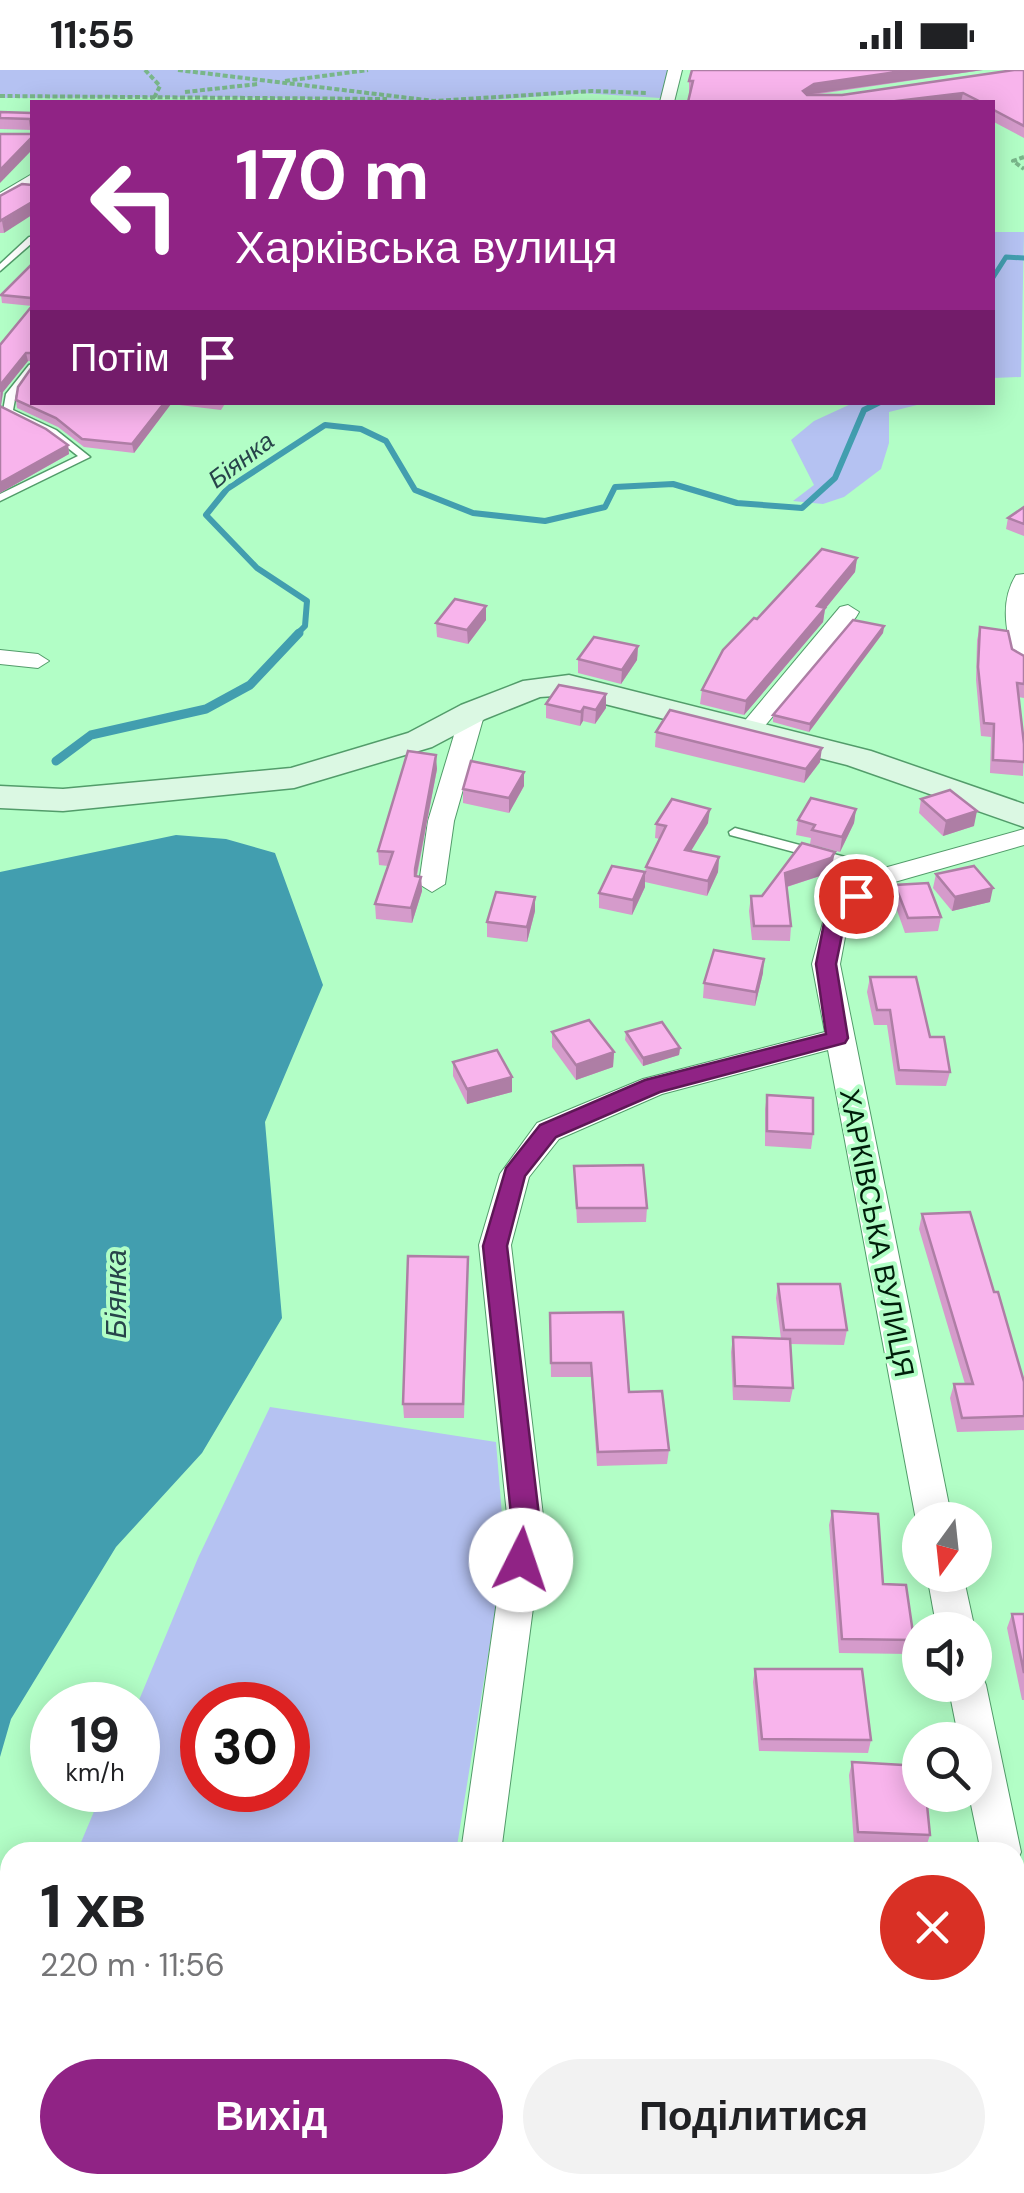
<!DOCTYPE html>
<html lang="uk">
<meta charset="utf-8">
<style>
:root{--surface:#fff;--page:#f2f2f2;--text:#202124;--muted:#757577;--accent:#902385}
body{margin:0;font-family:"DM Sans",sans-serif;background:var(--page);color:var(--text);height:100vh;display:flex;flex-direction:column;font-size:38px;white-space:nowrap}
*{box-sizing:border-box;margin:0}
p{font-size:32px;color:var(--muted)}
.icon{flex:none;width:55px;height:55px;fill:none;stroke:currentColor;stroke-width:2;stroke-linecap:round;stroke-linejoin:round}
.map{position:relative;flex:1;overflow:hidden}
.drawer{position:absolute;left:0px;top:1772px;width:1025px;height:352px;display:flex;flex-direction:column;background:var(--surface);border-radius:30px 30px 0 0;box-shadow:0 5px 25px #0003}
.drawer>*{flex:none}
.top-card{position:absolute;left:30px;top:30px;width:965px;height:305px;border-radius:0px;box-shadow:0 5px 25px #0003;background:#902385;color:#fff;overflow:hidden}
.needle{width:65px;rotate:195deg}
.buttons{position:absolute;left:902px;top:1432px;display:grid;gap:20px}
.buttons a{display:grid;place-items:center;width:90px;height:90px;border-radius:50%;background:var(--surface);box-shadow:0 5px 25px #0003;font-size:50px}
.speed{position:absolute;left:30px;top:1612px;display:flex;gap:20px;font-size:50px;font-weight:700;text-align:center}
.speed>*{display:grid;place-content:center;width:130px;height:130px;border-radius:50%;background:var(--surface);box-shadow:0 5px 25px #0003;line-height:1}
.speed small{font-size:25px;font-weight:400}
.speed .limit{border:15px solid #d22;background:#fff;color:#111}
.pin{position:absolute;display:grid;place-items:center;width:85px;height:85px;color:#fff;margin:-42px;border:5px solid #fff;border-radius:50%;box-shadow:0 2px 10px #0007}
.me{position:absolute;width:110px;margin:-55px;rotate:4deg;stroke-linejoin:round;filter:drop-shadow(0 0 8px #0008)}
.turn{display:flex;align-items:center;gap:35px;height:210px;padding:0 40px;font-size:45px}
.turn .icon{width:130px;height:130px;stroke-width:2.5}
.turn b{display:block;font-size:70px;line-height:85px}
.then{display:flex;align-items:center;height:95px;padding:0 40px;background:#0003;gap:20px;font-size:38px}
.round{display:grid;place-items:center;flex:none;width:105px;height:105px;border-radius:52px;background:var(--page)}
.summary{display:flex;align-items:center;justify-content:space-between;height:170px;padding:0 40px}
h1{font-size:60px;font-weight:700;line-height:75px}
.cta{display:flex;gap:20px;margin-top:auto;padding:20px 40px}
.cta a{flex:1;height:115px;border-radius:60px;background:var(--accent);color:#fff;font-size:40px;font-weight:700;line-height:115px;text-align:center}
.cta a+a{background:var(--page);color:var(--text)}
.status{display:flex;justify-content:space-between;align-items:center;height:70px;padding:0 50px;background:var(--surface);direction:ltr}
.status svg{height:28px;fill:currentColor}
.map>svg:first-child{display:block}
</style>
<div class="status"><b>11:55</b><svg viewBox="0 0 49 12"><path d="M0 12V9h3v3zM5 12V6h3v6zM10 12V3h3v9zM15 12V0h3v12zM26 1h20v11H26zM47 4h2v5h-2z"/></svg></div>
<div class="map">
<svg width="1024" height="2123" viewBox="0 0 1024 2123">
<rect width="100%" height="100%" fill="#b2fec6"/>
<g fill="#b5c2f2" fill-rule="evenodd">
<polygon points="0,0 671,0 660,28 582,23 464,32 223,27 0,28"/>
<polygon points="992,162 1024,162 1021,307 993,308"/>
<polygon points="853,333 925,333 889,342 889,373 881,399 844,427 823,434 793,431 814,415 791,370 814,351"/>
<path d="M 270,1337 L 496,1372 L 505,1481 L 456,1782 L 77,1782 L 103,1720 L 138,1720 L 137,1635 L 198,1488 ZM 202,1635 L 288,1635 L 288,1720 L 202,1720 Z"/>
<polygon points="10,1885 10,2115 425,2115 425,2123 0,2123 0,1888"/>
</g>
<polygon fill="#429eaf" points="176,765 226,769 275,783 323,915 265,1052 282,1248 202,1383 116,1477 11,1649 0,1687 0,802"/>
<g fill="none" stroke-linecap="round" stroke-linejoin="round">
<polyline stroke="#429eaf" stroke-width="5" points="992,209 1006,187 1024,188"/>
<polyline stroke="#429eaf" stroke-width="6" points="296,565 305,556 307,531 257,498 206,445 227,419 325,355 361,359 386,371 415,420 473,443 545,451 605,437 615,417 673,414 737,433 802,438 835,408 864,340 880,332"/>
<polyline stroke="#429eaf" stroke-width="9" points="56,691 91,665 206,639 250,615 299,563"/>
<defs>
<g id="lane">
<polygon points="29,167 32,167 32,173 0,201 0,194"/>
<polygon points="32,294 32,303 16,324 13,340 56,360 90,387 0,431 0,424 78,386 50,364 3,341 6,324 29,295"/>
<polygon points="735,758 864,792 882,809 880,812 870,812 854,798 730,765 729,762"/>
</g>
<g id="street">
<polygon points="668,0 682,0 674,32 660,32"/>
<polygon points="32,104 32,116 0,135 0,123"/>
<path d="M 1024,504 L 1024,598 L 1013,591 C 1007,561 999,533 1016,505 Z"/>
<polygon points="848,535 859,542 856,547 758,664 742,664 738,659 742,654 840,537"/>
<polygon points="0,580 38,584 49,591 38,598 0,594"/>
<polygon points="473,635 485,642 454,751 445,814 432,822 419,814 428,751 461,642"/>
<polygon points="1024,759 1024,775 884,815 849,846 840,894 952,1450 920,1450 920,1458 916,1450 828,980 662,1024 559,1069 529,1107 511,1175 544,1454 501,1782 461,1782 508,1454 479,1175 500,1104 537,1053 643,1009 825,962 812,894 827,837 866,803"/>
<polygon points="927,1505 963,1505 975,1560 937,1560"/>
<polygon points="975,1600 981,1603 986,1615 1021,1782 1015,1796 1015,1782 981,1782 969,1725 975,1725 975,1670 959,1670 948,1615 975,1615"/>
<polygon points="1015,1832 1024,1836 1024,1919 1015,1916"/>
<rect x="437" y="2115" width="46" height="8"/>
</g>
<polygon id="secondary" points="569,605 871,681 1024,734 1024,757 847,695 569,625 540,627 485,649 432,677 294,718 63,741 0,738 0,716 63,719 291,698 408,663 461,635 523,611"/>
</defs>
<use href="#lane" stroke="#529c6a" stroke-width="3"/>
<use href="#street" stroke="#529c6a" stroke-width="2"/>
<use href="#secondary" stroke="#529c6a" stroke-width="3"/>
<g stroke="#79b68a" stroke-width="4" stroke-dasharray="5 2.5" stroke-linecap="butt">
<polyline points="145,0 160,16 152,32"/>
<polyline points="178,0 434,31 592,21 647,23"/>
<polyline points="285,11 368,0"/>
<polyline points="185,22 258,14"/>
<polyline points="0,26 387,29"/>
<polyline points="1024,87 1013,91 1024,99"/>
</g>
<use href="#lane" fill="#fff" fill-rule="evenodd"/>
<use href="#street" fill="#fff" fill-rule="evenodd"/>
<use href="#secondary" fill="#dbf8e3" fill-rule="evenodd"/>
</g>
<g fill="#d59bcb">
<polygon points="983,0 812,25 842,25 1024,0 1024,68 992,51 992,32 688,32 690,22 689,22 689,11"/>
<polygon points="0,42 32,43 32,60 0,59"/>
<polygon points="0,126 4,163 0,163"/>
<polygon points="32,194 32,291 28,291 3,322 1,336 68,375 69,384 0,423 0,275 32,236 2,233 1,225"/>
<polygon points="16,330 32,332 226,332 221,340 171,334 134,383 84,377 58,357 17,338"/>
<polygon points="1024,437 1024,466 1006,459 1008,448"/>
<polygon points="857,488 855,502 825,539 823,552 744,645 700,634 702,620 757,549"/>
<polygon points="486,550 468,574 437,567 436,553"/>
<polygon points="884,556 883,563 809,662 773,652 773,645"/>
<polygon points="980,557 1024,586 1024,628 1018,627 1024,674 1023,706 990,703 991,667 981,666 976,610 977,570"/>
<polygon points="638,576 637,590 621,614 578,603 578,589"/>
<polygon points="606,624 606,638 595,654 583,651 580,656 546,648 546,634"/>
<polygon points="656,662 820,692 804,713 655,677"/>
<polygon points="437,699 417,806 421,807 422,821 412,853 376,849 375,834 388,796 379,795 378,781"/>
<polygon points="524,702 524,716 509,743 463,733 463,719"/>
<polygon points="921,729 974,756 943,766 919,743"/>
<polygon points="856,739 854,753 840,782 810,774 811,768 796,765 798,750"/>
<polygon points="708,753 691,781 719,787 718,802 707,826 645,812 645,817 632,845 599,838 599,823 645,802 646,797 660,769 655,768 656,754"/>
<polygon points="832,796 829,803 787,817 791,856 790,871 752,870 749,841 751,826 762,826"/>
<polygon points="936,804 990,832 952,841 933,818"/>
<polygon points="895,815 941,847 938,861 905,863 893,829"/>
<polygon points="535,827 535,841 527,872 487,867 487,852"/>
<polygon points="763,903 755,936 703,928 704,913"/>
<polygon points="870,907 930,967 950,1002 946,1016 896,1015 887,955 874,955 867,922"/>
<polygon points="552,962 614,982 613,997 576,1010 552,977"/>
<polygon points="626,962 680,978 679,985 643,996 625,970"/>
<polygon points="453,992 512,1022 467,1034 453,1006"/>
<polygon points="767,1025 813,1064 811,1079 765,1076 765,1039"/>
<polygon points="574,1096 647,1138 646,1152 577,1153"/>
<polygon points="922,1144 994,1222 1024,1312 1024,1360 957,1362 950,1328 954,1314 965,1314 919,1159"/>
<polygon points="468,1202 464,1348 404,1348 403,1334"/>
<polygon points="778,1214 847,1260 844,1275 790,1274 793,1318 790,1332 733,1330 731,1282 733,1267 781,1269 776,1228"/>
<polygon points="550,1243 629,1322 669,1380 667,1394 597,1396 591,1307 551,1307"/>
<polygon points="832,1441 883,1514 914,1570 910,1584 839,1583 829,1455"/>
<polygon points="1012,1544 1024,1544 1024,1630 1022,1630 1007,1558"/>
<polygon points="755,1599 871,1670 868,1683 759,1681 753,1612"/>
<polygon points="852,1692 930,1765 926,1777 854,1774 849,1705"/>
<polygon points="913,2115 996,2115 996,2117 993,2123 915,2123"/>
</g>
<g fill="#ae7ea5">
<polygon points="910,0 983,0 812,24 802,31 803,21 814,14"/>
<polygon points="963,23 961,32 888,32"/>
<polygon points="32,67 32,80 0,113 0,100"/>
<polygon points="32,132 32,145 4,163 2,151"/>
<polygon points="26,283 28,291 3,322 0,341 1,314"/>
<polygon points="165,332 171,332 171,334 134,383 132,374"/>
<polygon points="68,375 69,384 0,423 0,413"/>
<polygon points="857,488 855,502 825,539 823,552 744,645 746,631 817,536"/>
<polygon points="486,536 486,550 468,574 467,560"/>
<polygon points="884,556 883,563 809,662 810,654"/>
<polygon points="638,576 637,590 621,614 622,600"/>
<polygon points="606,624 606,638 595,654 596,640"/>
<polygon points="584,637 583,651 580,656 581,642"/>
<polygon points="822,678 820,692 804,713 806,699"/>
<polygon points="436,685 437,699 415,813 415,799"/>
<polygon points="524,702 524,716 509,743 509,728"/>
<polygon points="710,739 708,753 683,794 685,780"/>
<polygon points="856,739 854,753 840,782 842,767"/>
<polygon points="977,741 974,756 943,766 946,751"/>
<polygon points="835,782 832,796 829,803 783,818 785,803"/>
<polygon points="719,787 718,802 707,826 708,811"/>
<polygon points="645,802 645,817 632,845 633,830"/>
<polygon points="421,807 422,821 412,853 411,838"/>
<polygon points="993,818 990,832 952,841 955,827"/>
<polygon points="535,827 535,841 527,872 527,857"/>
<polygon points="764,889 763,903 755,936 756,922"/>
<polygon points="680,978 679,985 643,996 643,988"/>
<polygon points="614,982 613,997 576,1010 576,995"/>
<polygon points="512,1007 512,1022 467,1034 467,1019"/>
</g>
<g fill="#f8b4ec" stroke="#ae7ea5" stroke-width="2.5">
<polygon points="692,0 910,0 814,14 803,21 807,25 842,25 1014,0 1024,0 1024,56 992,39 992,32 981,32 963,23 888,32 688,32 693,11 689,11"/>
<polygon points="0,42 32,43 32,62 30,49 0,48"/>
<polygon points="0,64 32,64 32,67 0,100"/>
<polygon points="22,114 32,115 32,132 0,151 0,126"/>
<polygon points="32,194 32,228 1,225"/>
<polygon points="32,236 32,283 26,283 1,314 0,322 0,275"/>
<polygon points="32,297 32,332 165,332 132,374 82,369 56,348 16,330 18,317"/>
<polygon points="0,336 46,359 68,375 0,413"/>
<polygon points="1024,437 1024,454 1008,448"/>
<polygon points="822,479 857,488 817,536 825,538 746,631 702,620 723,580 754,548 757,549"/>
<polygon points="455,529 486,536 467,560 436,553"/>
<polygon points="853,550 884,556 810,654 773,645"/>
<polygon points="980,557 1008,561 1012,579 1024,586 1024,614 1017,613 1024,674 1024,692 993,690 994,654 984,653 978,597"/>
<polygon points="594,567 638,576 622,600 578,589"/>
<polygon points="559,615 606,624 596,640 584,637 581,642 546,634"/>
<polygon points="670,640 822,678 806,699 656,662"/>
<polygon points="408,681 436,685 415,799 415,806 421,807 411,838 375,834 393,782 378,781"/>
<polygon points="471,691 524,702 509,728 463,719"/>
<polygon points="950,720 977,741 946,751 921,729"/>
<polygon points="811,728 856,739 842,767 812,760 815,755 798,750"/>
<polygon points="672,729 710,739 685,780 719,787 708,811 646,797 666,756 656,754"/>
<polygon points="802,773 835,782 831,788 785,803 791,856 754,856 751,826 762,826"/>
<polygon points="612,796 645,802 633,830 599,823"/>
<polygon points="974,796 993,818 955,827 936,804"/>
<polygon points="928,813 941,847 908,848 895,815"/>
<polygon points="496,822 535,827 527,857 487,852"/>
<polygon points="714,880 764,889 756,922 704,913"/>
<polygon points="870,907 916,907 930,967 944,967 950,1002 899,1000 890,940 877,940"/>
<polygon points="589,950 614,982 576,995 552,962"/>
<polygon points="662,952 680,978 643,988 626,962"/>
<polygon points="497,980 512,1007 467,1019 453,992"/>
<polygon points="767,1025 813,1028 813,1064 767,1061"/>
<polygon points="643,1095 647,1138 577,1138 574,1096"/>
<polygon points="970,1142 994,1222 998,1222 1024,1312 1024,1346 962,1348 954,1314 973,1314 922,1144"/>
<polygon points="408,1186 468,1187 463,1334 403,1334"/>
<polygon points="778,1214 840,1214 847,1260 784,1260"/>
<polygon points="623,1242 629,1322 662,1321 669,1380 598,1382 591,1293 551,1293 550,1243"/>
<polygon points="733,1267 790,1269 793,1318 735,1316"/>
<polygon points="832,1441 878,1444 883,1514 906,1515 914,1570 842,1569"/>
<polygon points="1012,1544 1024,1544 1024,1603"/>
<polygon points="755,1599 862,1599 871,1670 762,1669"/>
<polygon points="852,1692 920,1696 920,1725 926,1725 930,1765 858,1762"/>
<polygon points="519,2115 604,2115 604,2123 518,2123"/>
<polygon points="920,2115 996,2115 996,2117 992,2118 993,2123 922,2123"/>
</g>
<polygon fill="#902385" stroke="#5e1756" stroke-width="2.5" points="856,819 866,826 846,845 836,894 848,968 845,973 660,1022 556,1067 525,1106 507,1176 540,1454 531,1499 521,1503 511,1499 507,1490 512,1454 483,1176 506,1098 540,1055 645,1010 826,964 816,894 826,843"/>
<g text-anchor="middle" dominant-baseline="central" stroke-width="8" stroke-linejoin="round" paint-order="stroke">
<g font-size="25" font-style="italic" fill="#27444a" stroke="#b2fec6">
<text transform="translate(241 390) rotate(-37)">Біянка</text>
</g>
<g font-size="28" fill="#001e0a" stroke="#b2fec6">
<text transform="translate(877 1163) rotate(79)">ХАРКІВСЬКА ВУЛИЦЯ</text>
</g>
<g font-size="30" font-style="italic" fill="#27444a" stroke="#b2fec6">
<text transform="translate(115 1224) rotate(-90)">Біянка</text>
</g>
</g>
</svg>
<div class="buttons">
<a><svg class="needle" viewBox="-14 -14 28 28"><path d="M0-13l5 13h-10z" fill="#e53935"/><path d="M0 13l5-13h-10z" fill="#757577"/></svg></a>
<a><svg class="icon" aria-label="sound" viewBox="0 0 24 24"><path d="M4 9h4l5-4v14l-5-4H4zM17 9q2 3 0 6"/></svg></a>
<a><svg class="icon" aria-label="search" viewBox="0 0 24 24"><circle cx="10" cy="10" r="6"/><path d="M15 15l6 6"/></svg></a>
</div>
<div class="speed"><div>19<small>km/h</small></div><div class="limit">30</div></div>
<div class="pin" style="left:856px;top:826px;background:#d93025"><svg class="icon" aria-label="arrive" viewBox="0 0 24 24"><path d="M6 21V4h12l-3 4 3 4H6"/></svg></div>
<svg class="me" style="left:521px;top:1490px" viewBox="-20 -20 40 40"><circle r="19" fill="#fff"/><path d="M0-13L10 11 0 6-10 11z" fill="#902385"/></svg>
<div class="top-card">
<div class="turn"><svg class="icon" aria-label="left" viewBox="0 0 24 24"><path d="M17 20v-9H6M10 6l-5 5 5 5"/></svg><div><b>170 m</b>Харківська вулиця</div></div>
<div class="then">Потім<svg class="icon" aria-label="arrive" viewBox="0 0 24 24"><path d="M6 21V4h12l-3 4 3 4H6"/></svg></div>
</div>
<section class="drawer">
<div class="summary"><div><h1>1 хв</h1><p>220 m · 11:56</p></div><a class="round" style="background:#d93025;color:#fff"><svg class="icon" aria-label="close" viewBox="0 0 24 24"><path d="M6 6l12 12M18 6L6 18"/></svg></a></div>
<div class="cta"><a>Вихід</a><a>Поділитися</a></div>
</section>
</div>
